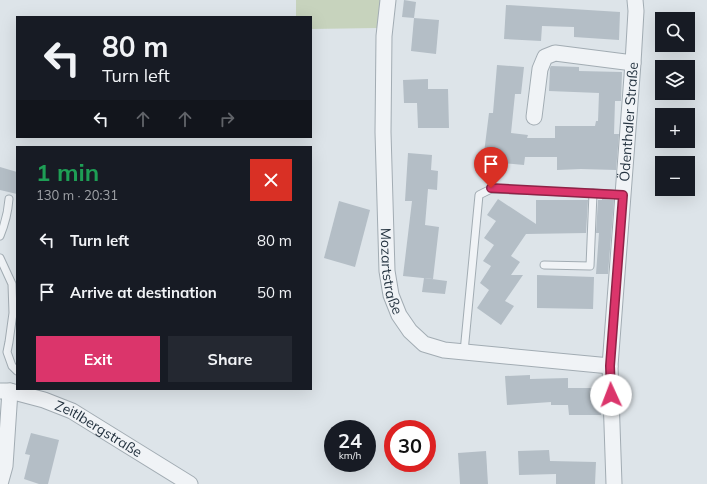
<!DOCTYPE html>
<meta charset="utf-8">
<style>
:root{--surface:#171b24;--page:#242831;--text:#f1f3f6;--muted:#9ea1a6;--accent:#db356b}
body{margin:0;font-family:Mulish,sans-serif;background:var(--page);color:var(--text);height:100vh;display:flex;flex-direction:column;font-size:15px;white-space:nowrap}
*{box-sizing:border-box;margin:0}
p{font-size:13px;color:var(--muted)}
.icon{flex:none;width:22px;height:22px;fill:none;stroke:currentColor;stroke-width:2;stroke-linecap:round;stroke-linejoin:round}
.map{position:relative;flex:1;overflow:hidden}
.side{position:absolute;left:16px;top:146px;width:296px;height:244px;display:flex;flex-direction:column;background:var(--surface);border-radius:0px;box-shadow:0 4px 16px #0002}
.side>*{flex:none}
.hud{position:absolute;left:16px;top:16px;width:296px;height:122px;border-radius:0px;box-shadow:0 4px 16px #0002;background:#171b24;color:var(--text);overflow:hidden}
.fabs{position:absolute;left:655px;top:12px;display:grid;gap:8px}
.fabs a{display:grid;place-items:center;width:40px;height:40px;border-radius:0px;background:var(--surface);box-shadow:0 4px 16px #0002;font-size:20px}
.speed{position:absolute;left:324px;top:420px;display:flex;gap:8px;font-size:20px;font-weight:700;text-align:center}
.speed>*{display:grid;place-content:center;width:52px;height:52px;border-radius:50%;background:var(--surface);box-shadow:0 4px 16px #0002;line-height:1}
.speed small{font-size:10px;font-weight:400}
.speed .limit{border:6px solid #d22;background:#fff;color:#111}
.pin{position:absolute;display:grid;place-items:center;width:34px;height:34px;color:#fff;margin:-41px -17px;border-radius:50% 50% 50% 0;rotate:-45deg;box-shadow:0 0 4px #0007}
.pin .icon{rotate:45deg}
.me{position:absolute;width:44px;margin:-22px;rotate:358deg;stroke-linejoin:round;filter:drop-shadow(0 0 3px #0008)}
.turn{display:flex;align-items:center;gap:14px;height:84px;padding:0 20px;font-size:18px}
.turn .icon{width:52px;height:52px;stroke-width:2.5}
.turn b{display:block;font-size:28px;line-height:34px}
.lanes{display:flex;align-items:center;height:38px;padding:0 20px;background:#0003;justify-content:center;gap:20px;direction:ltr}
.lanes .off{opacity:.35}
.round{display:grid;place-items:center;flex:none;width:42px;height:42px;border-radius:0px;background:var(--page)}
.headline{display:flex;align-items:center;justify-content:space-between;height:68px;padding:0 20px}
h1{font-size:24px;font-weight:700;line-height:30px;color:#1e9e55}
.action{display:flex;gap:8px;margin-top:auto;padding:8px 20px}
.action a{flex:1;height:46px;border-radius:0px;background:var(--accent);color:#fff;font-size:16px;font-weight:700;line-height:46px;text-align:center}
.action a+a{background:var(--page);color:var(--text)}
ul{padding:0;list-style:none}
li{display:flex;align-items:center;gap:12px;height:52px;padding:0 20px}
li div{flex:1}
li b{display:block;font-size:15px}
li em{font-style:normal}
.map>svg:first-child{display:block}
</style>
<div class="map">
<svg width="707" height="484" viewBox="0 0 707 484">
<rect width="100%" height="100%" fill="#dde4e9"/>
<polygon fill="#c7d3bd" points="296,0 381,0 377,28 311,29 311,17 296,17"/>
<g fill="#b4bec6">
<polygon points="404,0 416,2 414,18 402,17"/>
<polygon points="506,5 620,12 619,40 574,37 574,27 542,26 541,41 504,39"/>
<polygon points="414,18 439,20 436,54 411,51"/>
<polygon points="497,65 524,67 521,94 515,94 511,133 528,135 527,138 555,138 555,126 595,126 596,121 598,121 599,93 549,91 550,68 551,66 579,67 579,71 622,72 621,101 615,101 614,134 619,134 616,170 581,169 557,170 557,157 525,157 524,165 483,161 489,113 493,113"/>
<polygon points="428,79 428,89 448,89 449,128 418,128 417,103 404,103 403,80"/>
<polygon points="408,153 432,155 431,170 438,171 437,190 428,189 425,225 439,227 433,279 403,276 412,201 405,201"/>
<polygon points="0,167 17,172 17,194 0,190"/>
<polygon points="498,199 536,224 536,200 588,200 586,233 526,234 511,256 520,262 511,275 523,275 505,301 514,306 501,325 477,308 489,290 480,283 491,266 483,261 494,245 484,238 496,221 487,215"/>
<polygon points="602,199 614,200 608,274 596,274 599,233 596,233 598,200 602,200"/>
<polygon points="339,201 370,210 355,267 324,258"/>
<polygon points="537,275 594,277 593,309 537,308"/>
<polygon points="424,278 447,281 445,294 422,292"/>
<polygon points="530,375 530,379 568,378 568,388 601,388 601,415 569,415 568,405 551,405 551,402 507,405 505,376"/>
<polygon points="31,433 59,440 48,484 39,484 24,479 30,455 25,454"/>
<polygon points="549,450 550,461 596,462 595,484 556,484 556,474 519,475 518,451"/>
<polygon points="486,451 488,484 460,484 458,453"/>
</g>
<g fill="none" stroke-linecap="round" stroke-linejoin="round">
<defs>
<g id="service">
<path d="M 0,236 C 5,224 8,212 9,199"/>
<polyline points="0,258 12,284 13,313 9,342 7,352 12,366 17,371"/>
<polyline points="544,265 590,266 593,193 623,195"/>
<polyline points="464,352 479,195 491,189 593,193"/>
</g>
<g id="minor">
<path id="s1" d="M 388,0 L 384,36 L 383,132 L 387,271 L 391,295 L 399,315 L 410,331 L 424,344 L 444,350 L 610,366"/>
<polyline points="534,117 540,69 545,57 555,53 633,63"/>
<path id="s2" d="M 0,391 L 10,391 L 44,400 L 72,411 L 190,484"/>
<polyline points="0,484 5,466 10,391"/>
<path id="s3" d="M 614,484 L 610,366 L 633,63 L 636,11 L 635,0"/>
</g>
</defs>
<use href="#service" stroke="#a2acb3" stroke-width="9"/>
<use href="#minor" stroke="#a2acb3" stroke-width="17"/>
<use href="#service" stroke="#f0f3f6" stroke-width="7"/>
<use href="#minor" stroke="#f0f3f6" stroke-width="15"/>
</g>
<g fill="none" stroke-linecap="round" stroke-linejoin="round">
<defs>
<polyline id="route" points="491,188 623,195 610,366 611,395"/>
</defs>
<use href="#route" stroke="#8e2246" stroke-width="10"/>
<use href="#route" stroke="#db356b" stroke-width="7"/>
</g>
<g text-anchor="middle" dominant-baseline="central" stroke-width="4" stroke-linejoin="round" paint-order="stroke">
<g font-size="14" fill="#253441" stroke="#edf2f6">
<text stroke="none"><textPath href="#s3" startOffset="363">Ödenthaler Straße</textPath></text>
<text stroke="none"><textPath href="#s1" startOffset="272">Mozartstraße</textPath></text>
<text stroke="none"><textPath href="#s2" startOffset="107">Zeitlbergstraße</textPath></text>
</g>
</g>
</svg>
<div class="fabs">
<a><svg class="icon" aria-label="search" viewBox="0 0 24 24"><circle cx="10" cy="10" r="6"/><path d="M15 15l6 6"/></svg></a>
<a><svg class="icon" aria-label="layers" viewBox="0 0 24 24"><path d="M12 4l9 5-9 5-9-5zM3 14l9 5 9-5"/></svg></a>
<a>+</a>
<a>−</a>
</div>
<div class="speed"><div>24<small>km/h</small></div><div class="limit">30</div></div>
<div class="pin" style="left:491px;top:188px;background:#d93025"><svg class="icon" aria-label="arrive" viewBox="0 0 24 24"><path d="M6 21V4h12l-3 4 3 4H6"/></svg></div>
<svg class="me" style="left:611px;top:395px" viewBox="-20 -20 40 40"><circle r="19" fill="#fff"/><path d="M0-13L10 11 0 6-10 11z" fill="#db356b"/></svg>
<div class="hud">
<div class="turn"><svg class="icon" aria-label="left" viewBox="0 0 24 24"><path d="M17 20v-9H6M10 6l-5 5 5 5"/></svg><div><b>80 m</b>Turn left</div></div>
<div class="lanes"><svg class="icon" aria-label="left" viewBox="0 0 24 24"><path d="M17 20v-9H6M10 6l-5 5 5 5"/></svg><svg class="icon off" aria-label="ahead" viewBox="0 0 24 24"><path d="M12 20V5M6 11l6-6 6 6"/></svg><svg class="icon off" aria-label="ahead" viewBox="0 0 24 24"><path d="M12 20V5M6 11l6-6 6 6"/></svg><svg class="icon off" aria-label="right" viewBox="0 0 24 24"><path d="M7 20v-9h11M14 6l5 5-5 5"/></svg></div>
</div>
<section class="side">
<div class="headline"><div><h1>1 min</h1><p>130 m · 20:31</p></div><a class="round" style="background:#d93025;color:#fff"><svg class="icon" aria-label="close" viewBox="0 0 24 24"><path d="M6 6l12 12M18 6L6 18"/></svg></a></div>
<ul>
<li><svg class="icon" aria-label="left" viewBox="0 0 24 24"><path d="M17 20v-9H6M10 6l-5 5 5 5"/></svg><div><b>Turn left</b></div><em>80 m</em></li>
<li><svg class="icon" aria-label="arrive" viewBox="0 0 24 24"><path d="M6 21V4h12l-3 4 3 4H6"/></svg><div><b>Arrive at destination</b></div><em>50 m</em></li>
</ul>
<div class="action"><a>Exit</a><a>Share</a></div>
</section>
</div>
